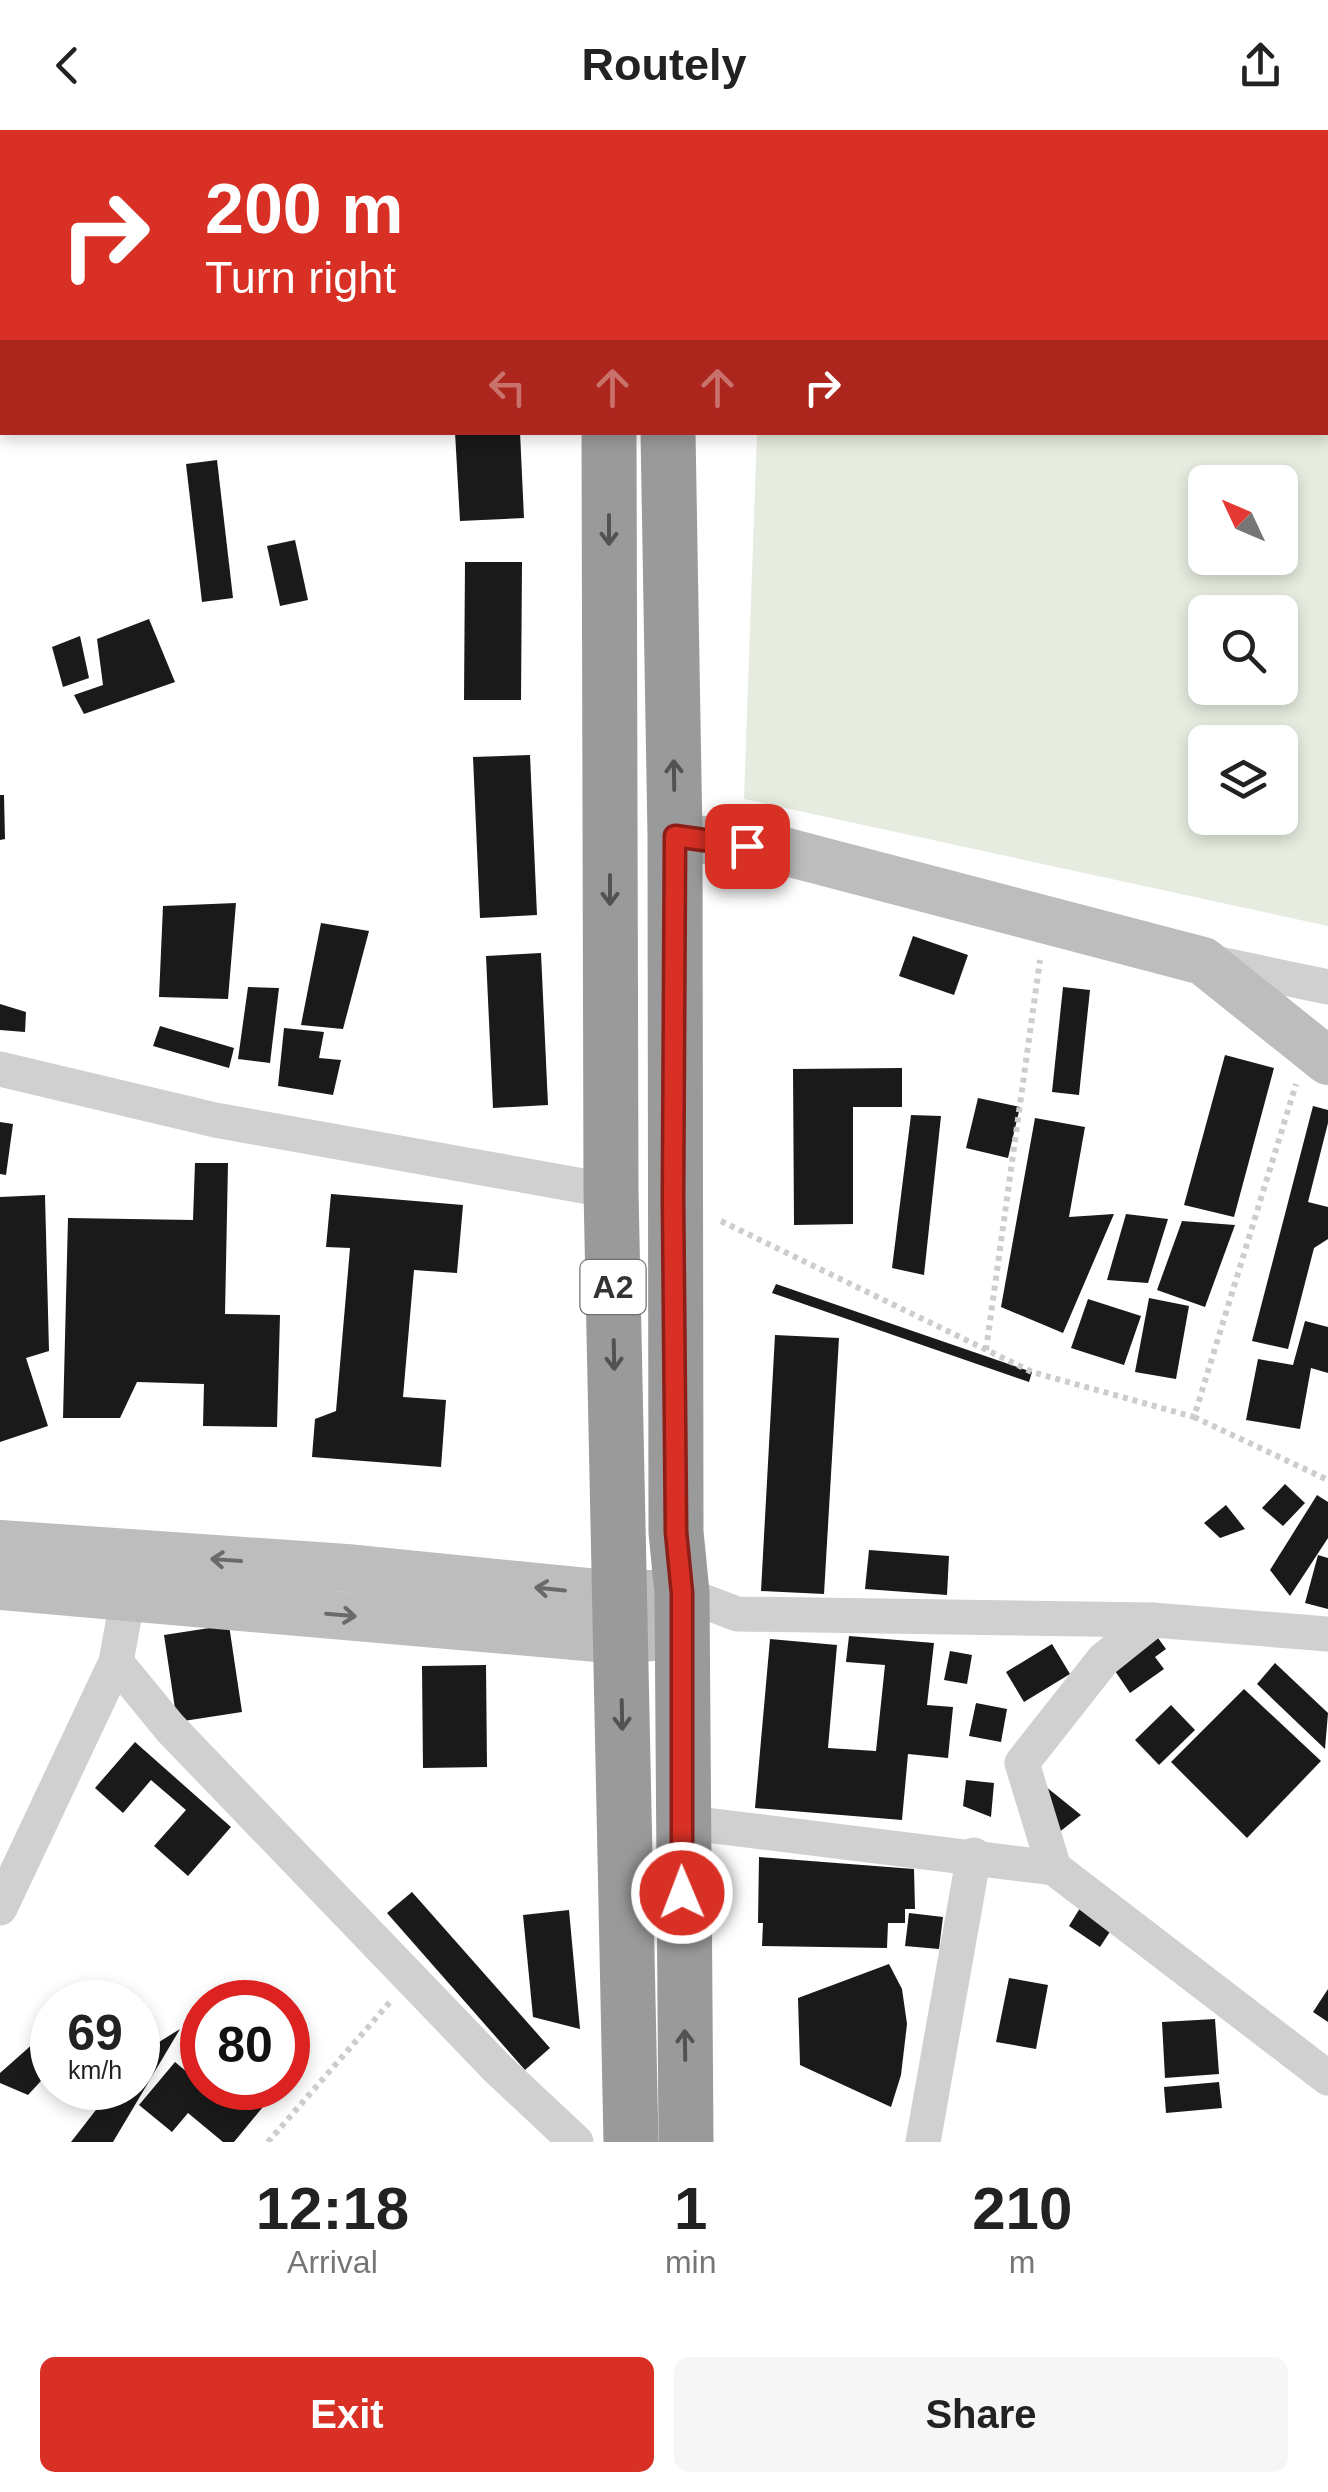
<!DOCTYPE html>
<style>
:root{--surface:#fff;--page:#f6f6f6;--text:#222;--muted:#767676;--accent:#d93025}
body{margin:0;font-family:Arial,sans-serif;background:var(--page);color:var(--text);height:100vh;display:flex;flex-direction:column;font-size:38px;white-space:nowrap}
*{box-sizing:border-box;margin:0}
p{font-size:32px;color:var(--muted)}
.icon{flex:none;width:55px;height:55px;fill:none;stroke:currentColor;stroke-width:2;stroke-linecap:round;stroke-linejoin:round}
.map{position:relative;height:2012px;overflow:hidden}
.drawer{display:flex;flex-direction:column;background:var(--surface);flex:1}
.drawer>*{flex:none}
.hud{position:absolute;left:0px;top:0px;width:1330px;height:305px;box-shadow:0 5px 15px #0003;background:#d93025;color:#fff;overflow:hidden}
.needle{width:65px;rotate:314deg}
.controls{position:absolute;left:1188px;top:335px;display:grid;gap:20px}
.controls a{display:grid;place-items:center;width:110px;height:110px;border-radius:15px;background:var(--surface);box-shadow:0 5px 15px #0003;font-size:50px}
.speed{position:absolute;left:30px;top:1850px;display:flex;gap:20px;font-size:50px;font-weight:700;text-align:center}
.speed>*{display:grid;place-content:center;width:130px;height:130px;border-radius:50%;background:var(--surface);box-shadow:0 5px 15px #0003;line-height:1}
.speed small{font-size:25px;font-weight:400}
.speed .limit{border:15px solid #d22;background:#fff;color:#111}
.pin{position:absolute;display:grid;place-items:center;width:85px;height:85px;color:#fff;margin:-42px;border-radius:20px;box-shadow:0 5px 15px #0006}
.me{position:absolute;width:110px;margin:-55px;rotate:359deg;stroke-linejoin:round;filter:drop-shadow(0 0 8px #0008)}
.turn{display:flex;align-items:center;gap:35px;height:210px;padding:0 40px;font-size:45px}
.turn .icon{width:130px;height:130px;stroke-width:2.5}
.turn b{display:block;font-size:70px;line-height:85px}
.lanes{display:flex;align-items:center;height:95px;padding:0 40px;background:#0003;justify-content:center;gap:50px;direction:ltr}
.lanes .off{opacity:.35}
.eta{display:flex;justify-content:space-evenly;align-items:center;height:170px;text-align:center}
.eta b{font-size:60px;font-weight:700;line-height:70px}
.primary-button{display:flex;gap:20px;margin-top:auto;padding:20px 40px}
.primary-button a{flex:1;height:115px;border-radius:15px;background:var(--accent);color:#fff;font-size:40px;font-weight:700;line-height:115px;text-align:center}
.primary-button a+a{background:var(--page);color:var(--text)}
header{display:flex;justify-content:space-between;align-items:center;height:130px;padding:0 40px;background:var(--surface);font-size:45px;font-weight:700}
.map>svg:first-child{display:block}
</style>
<header><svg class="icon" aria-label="back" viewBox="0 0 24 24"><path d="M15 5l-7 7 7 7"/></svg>Routely<svg class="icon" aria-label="share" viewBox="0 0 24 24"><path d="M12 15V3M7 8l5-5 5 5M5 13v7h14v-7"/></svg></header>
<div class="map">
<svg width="1328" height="2012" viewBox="0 0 1328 2012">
<rect width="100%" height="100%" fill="#fff"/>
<path fill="#e6ecdf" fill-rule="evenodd" d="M 976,0 L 1328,0 L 1328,796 L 744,669 L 757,303 L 1328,302 L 1328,2 ZM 1205,352 L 1280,352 L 1280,428 L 1205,428 ZM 1205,482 L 1280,482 L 1280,558 L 1205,558 ZM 1205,612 L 1280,612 L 1280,688 L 1205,688 Z"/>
<g fill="#1a1a1a">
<polygon points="455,302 520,302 524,388 460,391"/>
<polygon points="217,330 233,468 202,472 186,334"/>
<polygon points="295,410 308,470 280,476 267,416"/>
<polygon points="465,432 522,432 521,570 464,570"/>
<polygon points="149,489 175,552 84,584 74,565 103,555 97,509"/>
<polygon points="80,506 89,548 63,557 52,517"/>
<polygon points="530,625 537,785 480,788 473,627"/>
<polygon points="0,665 4,665 5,709 0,710"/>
<polygon points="236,773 228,869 159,867 163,776"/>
<polygon points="321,793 369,801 343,899 301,895"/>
<polygon points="913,806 968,825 954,865 899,846"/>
<polygon points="541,823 548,975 493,978 486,826"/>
<polygon points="248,857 279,858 270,933 238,929"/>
<polygon points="1063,857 1090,860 1079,965 1052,962"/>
<polygon points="0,874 26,882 25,902 0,900"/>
<polygon points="160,896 234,918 229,938 153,916"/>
<polygon points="284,898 324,902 319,928 341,930 333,965 278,956"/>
<polygon points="1225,925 1274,938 1234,1087 1184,1075"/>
<polygon points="902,938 902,977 853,977 853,1094 794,1095 793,939"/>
<polygon points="978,968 1020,977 1008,1028 966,1018"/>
<polygon points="1313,976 1328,980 1328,993 1308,1072 1328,1077 1328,1109 1314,1118 1288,1219 1252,1211"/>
<polygon points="911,985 941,986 924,1145 892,1138"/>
<polygon points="1035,988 1085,997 1069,1087 1114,1084 1063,1203 1001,1177"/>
<polygon points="0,992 13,994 6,1045 0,1044"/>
<polygon points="195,1033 228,1033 225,1184 280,1185 277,1297 203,1296 204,1254 137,1252 120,1288 63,1288 68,1088 193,1090"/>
<polygon points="331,1064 463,1075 457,1143 414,1140 403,1267 446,1270 441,1337 312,1327 315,1289 336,1281 350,1118 326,1117"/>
<polygon points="45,1065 49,1221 26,1228 48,1296 0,1312 0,1067"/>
<polygon points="1126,1084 1168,1089 1148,1153 1107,1150"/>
<polygon points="1182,1091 1235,1095 1205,1177 1157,1160"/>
<polygon points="776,1154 1032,1242 1029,1252 772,1163"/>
<polygon points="1149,1168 1189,1176 1176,1249 1135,1242"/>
<polygon points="1088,1169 1141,1186 1124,1235 1071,1218"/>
<polygon points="1305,1191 1328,1197 1328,1243 1311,1238 1300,1299 1246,1290 1258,1229 1293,1235"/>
<polygon points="775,1205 839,1208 824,1464 761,1461"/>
<polygon points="1285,1354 1305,1373 1283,1396 1262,1378"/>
<polygon points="1317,1365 1328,1372 1328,1408 1290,1466 1270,1440"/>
<polygon points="1226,1375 1245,1399 1220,1408 1204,1393"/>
<polygon points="869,1420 949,1426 947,1465 865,1459"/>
<polygon points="1318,1425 1328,1428 1328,1479 1305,1473"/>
<polygon points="229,1495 242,1582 177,1592 164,1505"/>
<polygon points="849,1506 934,1513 927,1575 953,1577 948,1628 908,1624 902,1690 755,1678 770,1509 837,1515 828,1618 876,1621 885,1535 846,1532"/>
<polygon points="1158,1508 1166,1519 1155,1527 1164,1539 1130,1563 1113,1538"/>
<polygon points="1052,1514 1070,1544 1024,1572 1006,1542"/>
<polygon points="950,1521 972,1525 967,1554 944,1550"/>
<polygon points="1275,1533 1328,1583 1325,1619 1257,1554"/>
<polygon points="486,1535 487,1637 423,1638 422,1536"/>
<polygon points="1244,1559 1321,1631 1247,1708 1171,1632"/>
<polygon points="976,1573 1007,1579 1001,1612 969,1606"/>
<polygon points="1171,1575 1195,1600 1159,1635 1135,1610"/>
<polygon points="135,1612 231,1697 188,1746 154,1716 186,1680 151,1650 123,1683 95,1658"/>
<polygon points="966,1650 994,1653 991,1687 963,1676"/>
<polygon points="1045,1656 1081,1685 1053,1707"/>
<polygon points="759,1727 914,1739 915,1779 905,1779 905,1793 888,1793 887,1818 762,1816 763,1793 758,1793"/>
<polygon points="412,1762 550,1918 525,1940 387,1783"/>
<polygon points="1083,1773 1115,1794 1100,1817 1069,1796"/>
<polygon points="569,1780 580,1899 533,1887 523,1785"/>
<polygon points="909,1783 943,1787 939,1819 905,1816"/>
<polygon points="889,1834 902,1859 907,1894 901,1945 891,1977 800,1935 798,1868"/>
<polygon points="1009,1848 1048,1855 1036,1919 996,1912"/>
<polygon points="1328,1859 1328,1892 1313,1882"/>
<polygon points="1215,1889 1219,1944 1165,1948 1162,1892"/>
<polygon points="52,1897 52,1939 28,1965 0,1953 0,1943"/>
<polygon points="180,1899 113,2012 71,2012 113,1958 138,1958 138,1925"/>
<polygon points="175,1932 199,1952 202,1948 202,1958 251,1958 267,1972 234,2012 223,2012 188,1983 172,2002 139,1975"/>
<polygon points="1219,1952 1222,1978 1166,1983 1164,1957"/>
</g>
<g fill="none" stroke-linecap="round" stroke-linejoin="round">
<g stroke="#cdcdcd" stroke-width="6" stroke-dasharray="5 5" stroke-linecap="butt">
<polyline points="208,2 208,0"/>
<polyline points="721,1091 1032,1242 1194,1287 1296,954"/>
<polyline points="986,1220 1040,830"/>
<polyline points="1194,1287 1328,1350"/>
<polyline points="268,2012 390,1872"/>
</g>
<g stroke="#d0d0d0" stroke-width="35">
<polyline points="1209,832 1328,857"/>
<polyline points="0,939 215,990 611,1061"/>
<polyline points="682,1463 737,1484 1153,1490"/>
<polyline points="116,1532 170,1598 498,1939 576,2012"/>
<polyline points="681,1692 1054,1738 1328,1948"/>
<polyline points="1054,1738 1022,1633 1103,1530 1153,1490 1328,1504"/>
<polyline points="0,1778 116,1532 128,1466"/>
<polyline points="923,2012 974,1725"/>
</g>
<g stroke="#bdbdbd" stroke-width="48">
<polyline points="0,158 2,158"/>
<polyline points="0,228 2,228"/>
<polyline points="675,706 783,721 1203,831 1328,931"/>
<polyline points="0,1414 346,1438 617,1465 682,1463"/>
<polyline points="0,1456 620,1510 681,1504"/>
</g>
<g stroke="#9a9a9a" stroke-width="55">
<polyline points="594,0 594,2"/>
<polyline points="660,0 660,2"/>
<polyline points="609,302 611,1061 631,2012"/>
<polyline points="668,302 675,706 676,1402 682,1463 686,2012"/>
</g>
</g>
<defs><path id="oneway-shaft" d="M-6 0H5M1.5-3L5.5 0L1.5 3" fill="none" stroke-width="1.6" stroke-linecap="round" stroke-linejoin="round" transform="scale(2.5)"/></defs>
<g stroke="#525252">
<use href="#oneway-shaft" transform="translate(609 400) rotate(90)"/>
<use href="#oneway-shaft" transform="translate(674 645) rotate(-91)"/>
<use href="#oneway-shaft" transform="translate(610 760) rotate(90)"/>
<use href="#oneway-shaft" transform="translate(614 1225) rotate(89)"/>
<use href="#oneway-shaft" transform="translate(622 1585) rotate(89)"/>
<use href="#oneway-shaft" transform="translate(685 1915) rotate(-91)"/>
</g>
<g stroke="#6a6a6a">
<use href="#oneway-shaft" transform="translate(226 1430) rotate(-176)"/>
<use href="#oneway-shaft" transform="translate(550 1459) rotate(-174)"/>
<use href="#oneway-shaft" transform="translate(341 1485) rotate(5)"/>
</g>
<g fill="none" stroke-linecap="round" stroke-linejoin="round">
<defs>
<polyline id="route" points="682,1763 682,1463 676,1402 673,1068 675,706 747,716"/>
</defs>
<use href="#route" stroke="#8d1f18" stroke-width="25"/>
<use href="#route" stroke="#d93025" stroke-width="18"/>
</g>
<g text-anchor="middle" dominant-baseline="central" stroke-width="10" stroke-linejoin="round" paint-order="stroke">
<rect fill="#fff" stroke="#707070" stroke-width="2.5" x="580.5" y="1130" width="65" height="54" rx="8"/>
<g font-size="32" font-weight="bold" fill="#333">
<text x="613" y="1157">A2</text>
</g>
</g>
</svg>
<div class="controls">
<a><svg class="needle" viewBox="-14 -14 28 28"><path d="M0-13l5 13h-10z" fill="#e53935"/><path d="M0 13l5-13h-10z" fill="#767676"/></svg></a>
<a><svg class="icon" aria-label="search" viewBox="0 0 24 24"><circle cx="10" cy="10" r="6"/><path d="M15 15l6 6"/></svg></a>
<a><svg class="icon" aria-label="layers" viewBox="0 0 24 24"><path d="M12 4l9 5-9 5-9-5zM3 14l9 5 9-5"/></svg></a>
</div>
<div class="speed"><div>69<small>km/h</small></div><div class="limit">80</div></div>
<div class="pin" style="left:747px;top:716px;background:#d93025"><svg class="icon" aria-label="arrive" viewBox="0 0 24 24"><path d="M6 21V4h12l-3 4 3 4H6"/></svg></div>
<svg class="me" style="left:682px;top:1763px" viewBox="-20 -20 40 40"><circle r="17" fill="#d93025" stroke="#fff" stroke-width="3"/><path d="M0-11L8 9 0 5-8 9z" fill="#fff"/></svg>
<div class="hud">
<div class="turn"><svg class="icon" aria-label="right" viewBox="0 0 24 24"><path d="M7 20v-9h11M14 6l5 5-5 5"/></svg><div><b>200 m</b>Turn right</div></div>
<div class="lanes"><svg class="icon off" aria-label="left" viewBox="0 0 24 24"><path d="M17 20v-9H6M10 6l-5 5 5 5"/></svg><svg class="icon off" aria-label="ahead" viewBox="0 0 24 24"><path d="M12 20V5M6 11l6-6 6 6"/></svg><svg class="icon off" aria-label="ahead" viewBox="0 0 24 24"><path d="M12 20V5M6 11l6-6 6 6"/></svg><svg class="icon" aria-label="right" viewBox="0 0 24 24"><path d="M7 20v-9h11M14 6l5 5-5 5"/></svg></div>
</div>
</div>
<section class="drawer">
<div class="eta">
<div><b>12:18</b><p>Arrival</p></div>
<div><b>1</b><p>min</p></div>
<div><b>210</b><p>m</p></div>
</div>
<div class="primary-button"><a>Exit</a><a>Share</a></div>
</section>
